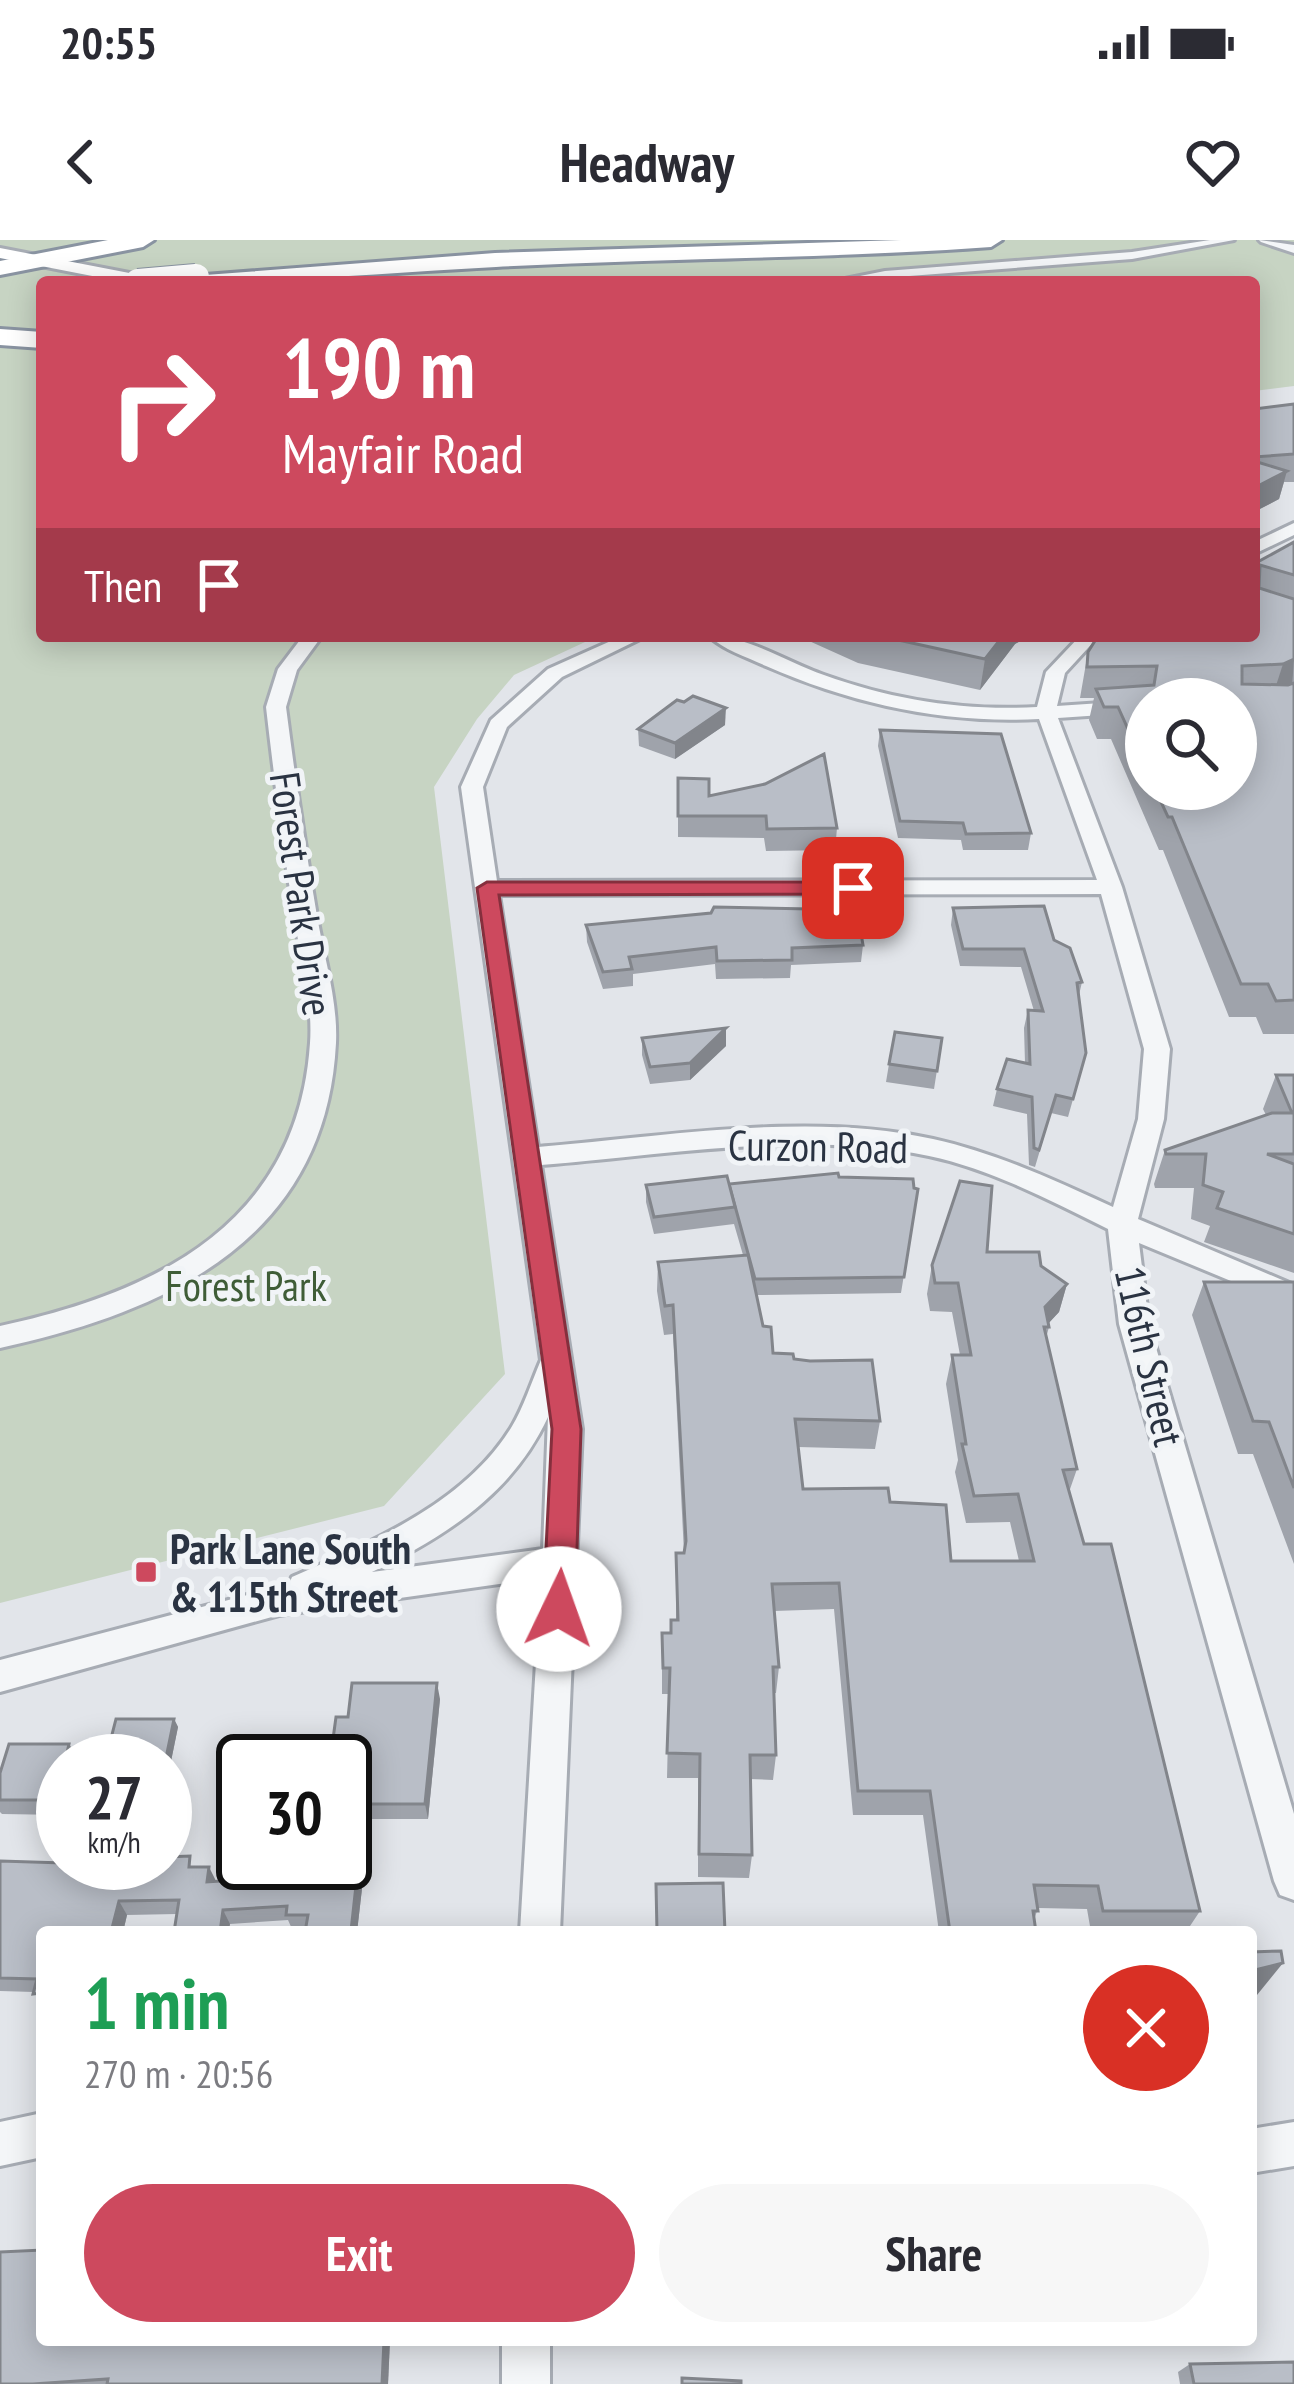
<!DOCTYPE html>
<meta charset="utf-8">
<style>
:root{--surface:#fff;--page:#f7f7f7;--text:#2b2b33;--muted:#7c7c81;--accent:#cd495e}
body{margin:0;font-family:"PT Sans Narrow",sans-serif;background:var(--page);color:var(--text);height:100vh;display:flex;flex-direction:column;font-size:45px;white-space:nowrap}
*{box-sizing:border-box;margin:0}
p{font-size:39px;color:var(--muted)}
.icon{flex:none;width:66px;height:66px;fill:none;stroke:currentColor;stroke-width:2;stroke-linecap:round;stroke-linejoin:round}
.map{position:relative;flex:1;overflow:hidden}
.drawer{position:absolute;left:36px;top:1686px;width:1221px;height:420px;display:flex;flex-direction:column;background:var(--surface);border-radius:12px;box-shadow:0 6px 30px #0003}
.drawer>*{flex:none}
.top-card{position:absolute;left:36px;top:36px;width:1224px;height:366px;border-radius:12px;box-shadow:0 6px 30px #0003;background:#cd495e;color:#fff;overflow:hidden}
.buttons{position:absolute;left:1125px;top:438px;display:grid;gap:24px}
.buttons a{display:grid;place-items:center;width:132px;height:132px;border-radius:50%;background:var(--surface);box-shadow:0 6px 30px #0003;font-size:60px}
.speed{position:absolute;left:36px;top:1494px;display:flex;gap:24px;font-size:60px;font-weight:700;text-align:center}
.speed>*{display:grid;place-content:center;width:156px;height:156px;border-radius:50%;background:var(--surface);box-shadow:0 6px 30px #0003;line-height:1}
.speed small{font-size:30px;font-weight:400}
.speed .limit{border:6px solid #111;border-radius:18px;background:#fff;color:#111}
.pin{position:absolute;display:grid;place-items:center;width:102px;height:102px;color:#fff;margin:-51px;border-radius:24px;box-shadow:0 6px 18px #0006}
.me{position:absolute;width:132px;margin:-66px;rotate:3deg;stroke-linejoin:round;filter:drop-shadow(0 0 9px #0008)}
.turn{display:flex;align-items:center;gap:42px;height:252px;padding:0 48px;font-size:54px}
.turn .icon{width:156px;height:156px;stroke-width:2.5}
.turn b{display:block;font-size:84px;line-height:102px}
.then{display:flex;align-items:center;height:114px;padding:0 48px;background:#0003;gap:24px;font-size:45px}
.round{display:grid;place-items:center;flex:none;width:126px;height:126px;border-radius:63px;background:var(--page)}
.headline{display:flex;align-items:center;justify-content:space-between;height:204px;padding:0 48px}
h1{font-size:72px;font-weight:700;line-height:90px;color:#1e9e55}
.cta{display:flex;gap:24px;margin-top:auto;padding:24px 48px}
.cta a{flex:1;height:138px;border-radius:72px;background:var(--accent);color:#fff;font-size:48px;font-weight:700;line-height:138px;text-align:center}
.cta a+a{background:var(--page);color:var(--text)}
.status{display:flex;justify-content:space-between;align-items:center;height:84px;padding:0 60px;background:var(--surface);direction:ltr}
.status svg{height:33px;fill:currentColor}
header{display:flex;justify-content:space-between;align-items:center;height:156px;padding:0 48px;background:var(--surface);font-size:54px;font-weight:700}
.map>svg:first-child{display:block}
</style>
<div class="status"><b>20:55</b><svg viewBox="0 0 49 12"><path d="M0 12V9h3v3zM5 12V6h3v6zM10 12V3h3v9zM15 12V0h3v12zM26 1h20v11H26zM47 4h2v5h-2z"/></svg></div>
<header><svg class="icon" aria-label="back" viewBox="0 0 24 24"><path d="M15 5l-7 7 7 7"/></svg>Headway<svg class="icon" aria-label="heart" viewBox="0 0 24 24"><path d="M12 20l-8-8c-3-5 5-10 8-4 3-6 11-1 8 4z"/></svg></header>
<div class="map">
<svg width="1294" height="2144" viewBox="0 0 1294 2144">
<rect width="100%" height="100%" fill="#e2e5ea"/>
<polygon fill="#c7d4c3" points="0,0 1294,0 1294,146 1254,151 1254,42 42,42 42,396 598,396 514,435 477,479 434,547 505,1134 384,1266 0,1363"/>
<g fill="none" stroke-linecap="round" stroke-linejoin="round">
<defs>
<g id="street">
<polygon points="1210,0 1234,0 1132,19 830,42 885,31 1132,12"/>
<polygon points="1259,0 1294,5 1294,13 1261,2"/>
<polygon points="1294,283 1294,295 1254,314 1254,302"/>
<path d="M 303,396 L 322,396 L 297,430 L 286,467 C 295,537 305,606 317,676 C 324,717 338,761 336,803 C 326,999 169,1071 0,1108 L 0,1086 C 158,1052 298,983 310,803 C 313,761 300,717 294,676 C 283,606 274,537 266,467 L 278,429 Z"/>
<path d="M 622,396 L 646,396 L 562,437 L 507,487 L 483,547 L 497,641 L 1097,640 L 1039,479 C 945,484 852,464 766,426 C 747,417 724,410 709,396 C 749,396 786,422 824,435 C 893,460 964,471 1037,467 L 1046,432 L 1080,396 L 1099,396 L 1065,433 L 1057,466 L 1146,460 L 1146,472 L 1058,478 L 1122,647 L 1170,809 L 1164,879 L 1138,979 L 1294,1045 L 1294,1067 L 1139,1003 L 1149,1084 L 1294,1574 L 1294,1660 L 1280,1655 L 1274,1641 L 1119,1084 L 1108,989 C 1051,961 991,929 929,916 C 803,890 667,915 541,925 L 582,1189 L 560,1692 L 520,1692 L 541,1338 L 279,1375 L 0,1452 L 0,1420 L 289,1344 L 292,1337 C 371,1302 463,1265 511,1188 C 524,1167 531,1143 541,1120 L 461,547 L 491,480 L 548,429 ZM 1101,654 L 1144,809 L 1138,879 L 1113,967 C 1054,940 996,913 933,899 C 810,871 662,897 538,907 L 499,655 ZM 548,1177 L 543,1309 L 372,1332 C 446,1296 512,1254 548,1177 Z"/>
<polygon points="42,1873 42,1917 0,1926 0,1882"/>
<polygon points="1294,1882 1294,1926 1251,1933 1251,1889"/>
<rect x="502" y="2100" width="48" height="44"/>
</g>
<polygon id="secondary" points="0,8 150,37 159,42 123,42 0,18"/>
<g id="highway">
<polygon points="108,0 154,0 143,7 0,35 0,21"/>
<path d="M 901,0 L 1002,0 L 991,7 C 826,19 661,18 496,27 C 394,32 295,42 193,42 L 205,35 L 495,13 Z"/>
<polygon points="0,89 42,92 42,108 0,105"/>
</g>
</defs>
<use href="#street" stroke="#a7acb4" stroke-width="6"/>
<use href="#secondary" stroke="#a7acb4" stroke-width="6"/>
<use href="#highway" stroke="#8993a1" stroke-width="6"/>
<use href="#street" fill="#f4f6f8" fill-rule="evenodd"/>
<use href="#secondary" fill="#fff" fill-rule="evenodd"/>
<use href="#highway" fill="#fff" fill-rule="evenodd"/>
<defs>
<polyline id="highway-bridge" points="138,42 196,37"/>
</defs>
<use href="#highway-bridge" stroke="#8993a1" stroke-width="28" stroke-linecap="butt"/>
<use href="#highway-bridge" stroke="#fff" stroke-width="26"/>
</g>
<g fill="#9fa3ab" fill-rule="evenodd">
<polygon points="1294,164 1294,242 1284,242 1279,259 1254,272 1254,169"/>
<path d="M 1294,302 L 1294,794 L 1263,794 L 1256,777 L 1229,777 L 1163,610 L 1159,610 L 1111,499 L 1097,499 L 1089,480 L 1094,458 L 1080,458 L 1088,412 L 1254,396 L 1254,324 ZM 1146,459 L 1236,549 L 1146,549 Z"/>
<polygon points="798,396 1029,396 1015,404 980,450 858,423"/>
<polygon points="725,485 675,519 639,506 638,489"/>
<polygon points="880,490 1031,593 1028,610 963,610 961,600 898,598 878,506"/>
<polygon points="678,538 709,556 837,588 835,610 766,611 764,598 678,597"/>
<polygon points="953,668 1054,700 1082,742 1079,755 1086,813 1068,877 1051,873 1035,927 1029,925 1027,874 993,866 997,849 1025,823 1024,788 1028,770 1034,771 1021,727 960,726 951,685"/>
<polygon points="586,685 863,705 861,722 791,725 790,738 716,739 715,724 633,734 633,746 603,749 587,702"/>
<polygon points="642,798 726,806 690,840 650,844 642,815"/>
<polygon points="942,798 934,849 886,842 889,824"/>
<polygon points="1276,835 1294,835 1294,1033 1204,1002 1210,986 1191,979 1194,948 1155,948 1154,944 1165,910 1266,875 1263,869"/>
<polygon points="839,937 918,949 901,1053 756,1055 763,1086 773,1113 794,1119 880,1181 875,1209 798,1207 803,1249 890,1262 951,1321 1019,1321 1010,1282 966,1283 955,1232 958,1220 946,1144 952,1115 960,1115 952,1072 930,1071 927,1054 932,1025 987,1012 1041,1026 1067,1044 1059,1072 1048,1083 1049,1087 1046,1098 1077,1229 1069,1252 1084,1304 1200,1671 1186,1692 1091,1692 1087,1669 1038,1668 1034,1680 1036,1692 939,1692 923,1575 853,1575 834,1369 774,1371 779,1427 776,1453 774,1453 776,1515 773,1540 750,1539 752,1615 749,1638 698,1637 698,1538 667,1538 669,1454 662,1454 662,1393 671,1393 676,1380 676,1313 684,1313 673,1094 664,1095 657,1051 658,1022 743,1015 734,984 654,994 646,962 646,945 729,944"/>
<polygon points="1204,1042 1294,1042 1294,1324 1253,1214 1238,1214 1192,1075"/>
<polygon points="440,1459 428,1579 370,1579 357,1692 292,1689 288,1680 230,1684 177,1674 127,1675 123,1692 42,1692 42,1764 34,1752 0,1751 0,1621 196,1627 216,1641 266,1638 345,1623 348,1477"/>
<polygon points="174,1479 178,1487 170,1526 165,1526 165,1521 108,1521 106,1518"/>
<polygon points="69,1504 78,1519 63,1521 63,1575 2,1574 0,1572 0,1533"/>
<polygon points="42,2100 390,2100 388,2144 0,2144"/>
<polygon points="1190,2124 1294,2144 1180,2144 1178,2132"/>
</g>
<g fill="#82858b">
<polygon points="1287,231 1279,259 1254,272 1254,248"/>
<polygon points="1003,396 1029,396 1015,404 980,450 985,419"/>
<polygon points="1294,419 1292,447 1273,455 1283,424"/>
<polygon points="726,468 725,485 675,519 675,503"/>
<polygon points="726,788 726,806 690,840 690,823"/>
<polygon points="1067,1044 1059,1072 1037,1096 1045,1067"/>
<polygon points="437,1443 440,1459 428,1579 425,1564"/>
<polygon points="174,1479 178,1487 170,1526 166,1518"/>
<polygon points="69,1504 78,1519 77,1521 65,1521"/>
<polygon points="63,1527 63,1575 54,1560"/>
<polygon points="365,1564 370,1579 357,1692 352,1692"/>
<polygon points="209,1627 216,1641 207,1642"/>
<polygon points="119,1661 127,1675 123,1692 111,1692"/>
<polygon points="223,1670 230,1684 229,1692 220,1692"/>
<polygon points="1283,1723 1257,1755 1251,1757 1251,1731"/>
<polygon points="384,2100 390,2100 388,2144 382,2144"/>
</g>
<g fill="#b9bec7" stroke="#82858b" stroke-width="3">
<polygon points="1294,164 1294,214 1254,217 1254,169"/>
<polygon points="1254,221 1287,231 1254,248"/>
<polygon points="1294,302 1294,335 1260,325 1259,348 1294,359 1294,419 1283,424 1242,426 1242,444 1288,445 1294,443 1294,760 1276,761 1268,744 1241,744 1172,577 1168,577 1155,549 1236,549 1236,459 1146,459 1146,529 1118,467 1104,467 1096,449 1154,445 1157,426 1087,427 1088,412 1098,396 1254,396 1254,324"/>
<polygon points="880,396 1003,396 985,419"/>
<polygon points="693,456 726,468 675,503 638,489 677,460 684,462"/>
<polygon points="880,490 1001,494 1031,593 966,594 963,583 900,581"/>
<polygon points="824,514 837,588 767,589 766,576 678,576 678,538 709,539 709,556 765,544"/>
<polygon points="1044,666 1054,700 1070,708 1082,742 1077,743 1086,813 1073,859 1056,855 1039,910 1034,908 1032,857 997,849 1007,819 1030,824 1028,770 1043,771 1024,709 963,709 953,668"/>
<polygon points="714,667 857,670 863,705 792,708 792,720 717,721 716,707 629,717 632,729 603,732 586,685 711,673"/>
<polygon points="726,788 690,823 650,827 642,798"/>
<polygon points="895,792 942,798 937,831 889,824"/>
<polygon points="1276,835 1294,835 1294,914 1267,914 1294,924 1294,994 1217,968 1223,952 1203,945 1206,914 1166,914 1165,910 1272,873 1292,873"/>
<polygon points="838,933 839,937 913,939 914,948 918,949 904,1037 755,1039 729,944"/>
<polygon points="727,936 735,967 654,977 646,945"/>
<polygon points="960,941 992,946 987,1012 1039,1012 1041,1026 1067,1044 1045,1067 1049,1087 1044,1087 1077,1229 1063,1230 1084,1304 1111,1304 1200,1671 1103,1671 1098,1646 1034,1645 1038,1671 1033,1671 1036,1692 950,1692 930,1551 858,1551 839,1343 772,1344 779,1427 773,1427 776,1515 750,1515 752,1615 699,1614 700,1514 667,1513 670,1428 663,1428 662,1393 671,1393 671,1380 678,1380 676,1313 684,1313 686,1301 673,1065 665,1066 658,1022 748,1015 763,1086 771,1087 773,1113 793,1114 794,1119 810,1121 872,1120 880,1181 795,1179 803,1249 888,1248 890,1262 946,1265 951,1321 1034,1321 1018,1254 974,1256 962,1204 966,1204 952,1115 971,1115 958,1043 935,1043 932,1025"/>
<polygon points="1204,1042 1294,1042 1294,1248 1269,1182 1253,1181"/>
<polygon points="352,1443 437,1443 425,1564 365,1564 351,1691 362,1692 305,1692 308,1675 286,1675 287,1666 223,1670 220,1692 174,1692 179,1660 119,1661 111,1692 42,1692 42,1753 33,1754 37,1739 0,1738 0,1621 64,1623 165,1623 165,1617 190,1616 189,1627 209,1627 207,1642 266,1638 269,1623 345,1623 345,1521 330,1521 336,1477 348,1477"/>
<polygon points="116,1479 174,1479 166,1518 106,1518"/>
<polygon points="9,1504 69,1504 65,1521 63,1521 54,1560 0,1560 0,1533"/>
<polygon points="723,1643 725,1692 657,1692 656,1644"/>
<polygon points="1281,1711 1283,1723 1251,1731 1251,1712"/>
<polygon points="42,2010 42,2100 384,2100 382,2144 107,2144 108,2139 33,2144 0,2144 0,2012"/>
<polygon points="1294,2122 1294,2144 1194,2144 1190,2124"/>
<polygon points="682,2138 741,2141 741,2144 682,2144"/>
</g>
<polygon fill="#cd495e" stroke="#852f3d" stroke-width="3" points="487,642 853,642 864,648 853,654 499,655 581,1189 575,1369 570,1379 559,1383 548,1379 543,1369 552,1189 477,648"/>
<rect fill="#cd495e" stroke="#f1f4f7" stroke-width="4.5" x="134" y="1320" width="24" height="24" rx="6"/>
<g text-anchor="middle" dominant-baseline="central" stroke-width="10" stroke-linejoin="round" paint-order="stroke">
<g font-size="42" fill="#2a3342" stroke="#f1f4f7">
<text transform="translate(302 654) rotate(82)">Forest Park Drive</text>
<text transform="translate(818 906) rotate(1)">Curzon Road</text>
<text transform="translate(1150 1116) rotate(77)">116th Street</text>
</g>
<g font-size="42" fill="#3f5d37" stroke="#f1f4f7">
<text x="246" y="1045">Forest Park</text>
</g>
<g font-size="42" font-weight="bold" fill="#2a3342" stroke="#f1f4f7" text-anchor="start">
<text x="170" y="1308">Park Lane South<tspan x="170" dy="48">&amp; 115th Street</tspan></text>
</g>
</g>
</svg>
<div class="buttons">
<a><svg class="icon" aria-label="search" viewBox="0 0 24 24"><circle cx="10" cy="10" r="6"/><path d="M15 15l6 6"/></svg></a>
</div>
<div class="speed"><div>27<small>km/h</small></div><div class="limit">30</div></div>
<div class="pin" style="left:853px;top:648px;background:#d93025"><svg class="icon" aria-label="arrive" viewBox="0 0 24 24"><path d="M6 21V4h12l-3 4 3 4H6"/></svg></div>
<svg class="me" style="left:559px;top:1369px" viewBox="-20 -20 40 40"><circle r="19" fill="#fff"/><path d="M0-13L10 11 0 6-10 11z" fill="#cd495e"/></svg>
<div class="top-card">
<div class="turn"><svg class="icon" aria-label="right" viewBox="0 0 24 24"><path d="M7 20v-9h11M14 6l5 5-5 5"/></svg><div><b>190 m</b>Mayfair Road</div></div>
<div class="then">Then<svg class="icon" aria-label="arrive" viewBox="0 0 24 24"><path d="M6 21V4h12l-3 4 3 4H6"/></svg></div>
</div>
<section class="drawer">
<div class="headline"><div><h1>1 min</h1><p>270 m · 20:56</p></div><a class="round" style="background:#d93025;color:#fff"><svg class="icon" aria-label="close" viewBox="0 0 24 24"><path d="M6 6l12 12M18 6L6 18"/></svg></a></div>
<div class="cta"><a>Exit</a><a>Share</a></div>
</section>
</div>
